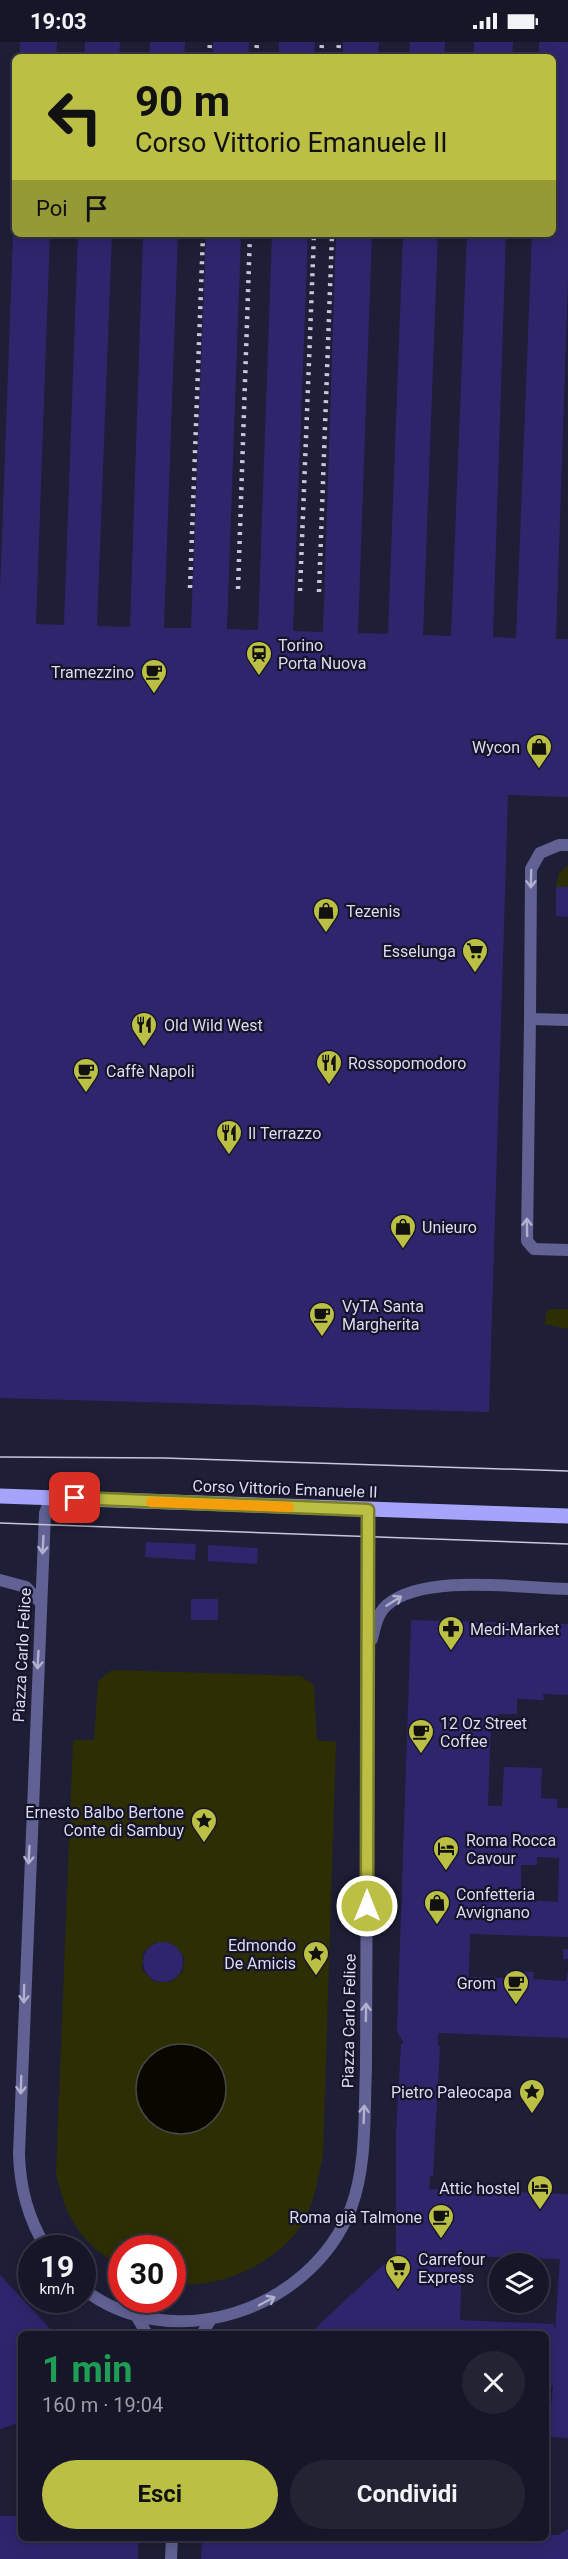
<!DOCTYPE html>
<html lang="it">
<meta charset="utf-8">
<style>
:root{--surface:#161628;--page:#232334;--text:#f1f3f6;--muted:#9e9fa8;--line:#353545;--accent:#bbc044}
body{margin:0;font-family:Roboto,sans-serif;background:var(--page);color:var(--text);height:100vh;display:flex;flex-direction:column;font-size:22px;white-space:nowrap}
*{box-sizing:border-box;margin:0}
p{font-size:20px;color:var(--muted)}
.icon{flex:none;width:33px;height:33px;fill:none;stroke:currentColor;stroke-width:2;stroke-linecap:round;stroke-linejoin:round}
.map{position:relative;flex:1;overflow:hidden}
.panel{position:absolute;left:18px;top:2289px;width:531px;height:210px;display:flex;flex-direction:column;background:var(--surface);border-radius:9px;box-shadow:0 3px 15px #0003,0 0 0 2px var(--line)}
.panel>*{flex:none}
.top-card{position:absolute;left:12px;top:12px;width:544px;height:183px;border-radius:9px;box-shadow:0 3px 15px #0003,0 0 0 2px var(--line);background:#bbc044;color:#111;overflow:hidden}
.controls{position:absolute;left:489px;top:2211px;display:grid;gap:12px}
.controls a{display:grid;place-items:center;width:60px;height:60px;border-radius:50%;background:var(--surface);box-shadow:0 3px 15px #0003,0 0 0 2px var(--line);font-size:30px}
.speed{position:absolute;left:18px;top:2193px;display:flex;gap:12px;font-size:30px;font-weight:700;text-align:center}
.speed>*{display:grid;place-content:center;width:78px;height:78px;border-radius:50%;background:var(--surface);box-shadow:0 3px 15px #0003,0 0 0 2px var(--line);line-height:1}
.speed small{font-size:15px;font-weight:400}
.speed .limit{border:9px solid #d22;background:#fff;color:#111}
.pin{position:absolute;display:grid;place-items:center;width:51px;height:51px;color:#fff;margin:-26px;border-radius:12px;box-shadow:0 3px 9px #0006}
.me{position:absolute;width:66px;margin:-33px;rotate:0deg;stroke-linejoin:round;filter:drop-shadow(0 0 4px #0008)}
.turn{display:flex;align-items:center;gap:21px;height:126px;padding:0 24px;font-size:27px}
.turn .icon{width:78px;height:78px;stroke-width:2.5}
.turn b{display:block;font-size:42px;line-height:51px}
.then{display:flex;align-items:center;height:57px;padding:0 24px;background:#0003;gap:12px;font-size:22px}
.round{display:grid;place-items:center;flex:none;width:63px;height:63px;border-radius:32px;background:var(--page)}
.head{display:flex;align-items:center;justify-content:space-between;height:102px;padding:0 24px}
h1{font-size:36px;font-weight:700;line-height:45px;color:#1e9e55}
.button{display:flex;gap:12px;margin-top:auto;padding:12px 24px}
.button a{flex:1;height:69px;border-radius:36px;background:var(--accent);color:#111;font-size:24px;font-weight:700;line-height:69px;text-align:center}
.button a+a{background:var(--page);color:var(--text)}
.status{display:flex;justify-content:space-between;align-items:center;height:42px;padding:0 30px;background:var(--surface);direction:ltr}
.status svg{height:16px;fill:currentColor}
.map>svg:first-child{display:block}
</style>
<div class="status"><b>19:03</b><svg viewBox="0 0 49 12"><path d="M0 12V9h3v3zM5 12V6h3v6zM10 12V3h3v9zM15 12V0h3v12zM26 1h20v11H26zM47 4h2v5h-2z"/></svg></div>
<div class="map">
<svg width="568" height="2517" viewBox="0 0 568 2517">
<rect width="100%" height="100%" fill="#1e1e36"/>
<g fill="#2d2e04" fill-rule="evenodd">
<polygon points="568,823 568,845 556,845 559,831"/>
<polygon points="550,1267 568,1267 568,1287 545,1282 546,1271"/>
<path d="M 112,1628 L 301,1634 L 314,1643 L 317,1698 L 336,1700 L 323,2114 C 318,2136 314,2165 301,2184 C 275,2222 218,2249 173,2241 L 172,2206 L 122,2206 L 121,2224 C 81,2203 65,2174 56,2131 L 73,1698 L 94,1698 L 98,1639 ZM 155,1900 L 170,1901 L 184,1914 L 183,1929 L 171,1940 L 154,1940 L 142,1928 L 143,1911 ZM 183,2002 L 199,2006 L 212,2014 L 194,2090 C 173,2093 159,2089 144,2073 L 168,2004 Z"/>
</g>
<circle fill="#080800" stroke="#474847" stroke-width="1.5" cx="181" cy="2047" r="45"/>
<g fill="#2f256d" fill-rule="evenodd">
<polygon points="20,0 57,0 56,15 20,15"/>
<polygon points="85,0 120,0 119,15 84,15"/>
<polygon points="150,0 185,0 184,15 149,15"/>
<polygon points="213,0 249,0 248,15 213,15"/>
<polygon points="279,0 315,0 314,15 279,15"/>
<polygon points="343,0 379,0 378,15 343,15"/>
<polygon points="410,0 445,0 444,15 409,15"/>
<polygon points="474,0 513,0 512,15 474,15"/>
<polygon points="539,0 568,0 568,237 556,597 568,597 568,755 508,753 489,1370 0,1356 0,549 13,192 50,192 36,582 64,583 78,192 112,192 97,584 130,585 143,192 178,192 164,586 191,586 206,192 241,192 227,587 258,588 272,192 308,192 293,589 323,590 336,192 372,192 358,591 388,592 403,192 438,192 423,593 451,594 467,192 506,192 493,595 516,596 532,192 554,192 554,15 539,15"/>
<polygon points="556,845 568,845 568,875 556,874"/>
<polygon points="146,1500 196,1502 195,1518 145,1515"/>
<polygon points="208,1503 258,1506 257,1522 208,1519"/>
<rect x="191" y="1557" width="27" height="21"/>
<path d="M 411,1578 L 568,1582 L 568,1653 L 543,1652 L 544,1658 L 517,1657 L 517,1672 L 498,1672 L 498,1680 L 491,1680 L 488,1764 L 502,1764 L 504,1725 L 542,1726 L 541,1756 L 558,1757 L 557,1766 L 568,1766 L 568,1895 L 470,1892 L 469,1935 L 506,1936 L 506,1929 L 534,1930 L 533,1937 L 566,1939 L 568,1928 L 568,1996 L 438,1991 L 438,2004 L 440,2004 L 433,2134 L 430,2134 L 429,2147 L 568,2152 L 568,2396 L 546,2395 L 546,2374 L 550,2374 L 553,2344 L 546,2343 L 546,2292 L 309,2292 L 396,2211 L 396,2092 L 401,2002 L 404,2002 L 397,1989 ZM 537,1815 L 559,1816 L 558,1860 L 521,1858 L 521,1823 L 537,1823 ZM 462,2214 L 560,2217 L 555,2289 L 554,2282 L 460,2278 Z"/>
<circle cx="163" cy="1920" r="20"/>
<rect x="563" y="1907" width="5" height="10"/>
<polygon points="0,2233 55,2292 21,2292 21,2380 0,2387"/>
<polygon points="0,2474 21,2474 21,2496 138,2496 138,2517 0,2517"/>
<polygon points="568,2487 568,2517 201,2517 202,2496 546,2496 546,2493 558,2493"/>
</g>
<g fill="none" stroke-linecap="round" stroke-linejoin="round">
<g stroke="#616194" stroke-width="12">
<polyline points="568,803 559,803 540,811 531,827 530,977 568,978"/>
<polyline points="530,977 527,1199 534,1207 568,1208"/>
</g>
<g stroke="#616194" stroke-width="12">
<polyline points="0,1538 26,1545 40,1560"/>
<path d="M 372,1597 C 375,1585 377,1572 387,1563 C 424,1531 520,1546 568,1547"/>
<path d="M 46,2206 C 28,2176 20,2147 19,2112 L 45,1471 L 49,1460 L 58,1456"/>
<path d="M 82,2246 C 171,2316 311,2269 351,2166 C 367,2124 364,2071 366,2026 L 368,1468"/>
<polyline points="137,2275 147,2292"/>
<polyline points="202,2292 211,2277"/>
<polyline points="171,2517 172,2496"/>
</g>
<polyline stroke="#a5a4fa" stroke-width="15" points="0,1454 568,1474"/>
<g stroke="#c6c7d9" stroke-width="1.5">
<polyline points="0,1415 164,1416 568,1429"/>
<polyline points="0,1481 568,1502"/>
</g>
<g stroke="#c6c7d9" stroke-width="4.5" stroke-dasharray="3 6" stroke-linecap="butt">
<polyline points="209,15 210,0"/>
<polyline points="256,15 257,0"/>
<polyline points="321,15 322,0"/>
<polyline points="338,15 339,0"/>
<polyline points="190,546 203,192"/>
<polyline points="238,547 250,192"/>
<polyline points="300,549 314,192"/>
<polyline points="319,550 332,192"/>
</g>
</g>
<defs><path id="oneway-shaft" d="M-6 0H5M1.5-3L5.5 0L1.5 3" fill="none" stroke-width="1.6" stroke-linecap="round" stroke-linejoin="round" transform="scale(1.5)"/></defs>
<g stroke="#b0b1ce">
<use href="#oneway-shaft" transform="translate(531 837) rotate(91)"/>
<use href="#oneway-shaft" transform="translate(527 1185) rotate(-91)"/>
<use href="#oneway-shaft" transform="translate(43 1503) rotate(93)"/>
<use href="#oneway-shaft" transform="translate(394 1559) rotate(-32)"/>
<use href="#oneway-shaft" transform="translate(38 1618) rotate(93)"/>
<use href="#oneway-shaft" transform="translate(29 1813) rotate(93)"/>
<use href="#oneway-shaft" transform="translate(24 1952) rotate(91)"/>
<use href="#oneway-shaft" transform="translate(366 1970) rotate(-89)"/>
<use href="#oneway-shaft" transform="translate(21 2043) rotate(92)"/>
<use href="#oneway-shaft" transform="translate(364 2072) rotate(-88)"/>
<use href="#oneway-shaft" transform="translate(267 2259) rotate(-28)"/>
</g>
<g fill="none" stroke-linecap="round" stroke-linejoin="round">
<defs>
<polyline id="route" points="75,1456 368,1468 367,1864"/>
</defs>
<use href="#route" stroke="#7a7d2c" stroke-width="15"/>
<use href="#route" stroke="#bbc044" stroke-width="10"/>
<polyline stroke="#f59e0b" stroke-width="10" points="151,1460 289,1465"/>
</g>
<defs>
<symbol id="station-pin" viewBox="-11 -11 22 30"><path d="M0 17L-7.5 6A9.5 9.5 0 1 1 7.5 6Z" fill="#bbc044" stroke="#15142b"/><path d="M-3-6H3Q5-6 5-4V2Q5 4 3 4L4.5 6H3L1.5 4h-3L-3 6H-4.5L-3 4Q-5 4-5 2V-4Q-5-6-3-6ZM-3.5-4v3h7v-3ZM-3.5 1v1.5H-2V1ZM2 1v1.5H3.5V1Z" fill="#111"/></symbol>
<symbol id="cafe-pin" viewBox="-11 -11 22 30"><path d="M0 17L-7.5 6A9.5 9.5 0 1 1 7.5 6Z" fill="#bbc044" stroke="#15142b"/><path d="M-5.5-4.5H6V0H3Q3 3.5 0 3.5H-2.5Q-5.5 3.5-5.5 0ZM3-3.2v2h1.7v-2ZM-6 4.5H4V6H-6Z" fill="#111"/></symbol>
<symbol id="shop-pin" viewBox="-11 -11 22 30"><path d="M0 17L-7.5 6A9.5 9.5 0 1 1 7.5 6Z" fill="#bbc044" stroke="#15142b"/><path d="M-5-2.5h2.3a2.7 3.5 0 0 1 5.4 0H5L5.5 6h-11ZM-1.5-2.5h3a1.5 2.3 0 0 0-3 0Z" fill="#111"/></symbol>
<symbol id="supermarket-pin" viewBox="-11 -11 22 30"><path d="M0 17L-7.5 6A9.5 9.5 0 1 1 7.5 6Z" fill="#bbc044" stroke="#15142b"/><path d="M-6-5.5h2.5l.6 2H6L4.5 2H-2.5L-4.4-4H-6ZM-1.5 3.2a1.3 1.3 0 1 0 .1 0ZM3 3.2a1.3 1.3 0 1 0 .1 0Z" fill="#111"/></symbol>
<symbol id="restaurant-pin" viewBox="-11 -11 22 30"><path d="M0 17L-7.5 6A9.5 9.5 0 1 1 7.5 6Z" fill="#bbc044" stroke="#15142b"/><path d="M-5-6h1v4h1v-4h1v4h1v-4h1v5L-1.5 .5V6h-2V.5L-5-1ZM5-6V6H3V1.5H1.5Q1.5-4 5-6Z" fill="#111"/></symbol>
<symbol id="pharmacy-pin" viewBox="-11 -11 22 30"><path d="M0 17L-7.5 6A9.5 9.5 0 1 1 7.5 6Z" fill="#bbc044" stroke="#15142b"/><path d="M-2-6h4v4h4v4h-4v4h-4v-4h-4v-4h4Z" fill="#111"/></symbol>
<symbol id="sight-pin" viewBox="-11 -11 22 30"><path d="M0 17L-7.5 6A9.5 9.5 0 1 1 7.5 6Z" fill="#bbc044" stroke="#15142b"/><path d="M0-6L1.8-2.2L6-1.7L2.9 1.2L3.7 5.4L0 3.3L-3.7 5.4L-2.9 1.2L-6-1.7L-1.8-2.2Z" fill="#111"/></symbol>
<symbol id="hotel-pin" viewBox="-11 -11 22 30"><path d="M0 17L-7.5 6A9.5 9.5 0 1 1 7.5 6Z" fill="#bbc044" stroke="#15142b"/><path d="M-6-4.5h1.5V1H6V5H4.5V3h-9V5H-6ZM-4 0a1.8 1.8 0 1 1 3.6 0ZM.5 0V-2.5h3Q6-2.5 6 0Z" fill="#111"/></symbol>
</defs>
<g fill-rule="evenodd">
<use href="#station-pin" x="244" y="597" width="30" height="40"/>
<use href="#cafe-pin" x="139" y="615" width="30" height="40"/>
<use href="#shop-pin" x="524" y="690" width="30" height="40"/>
<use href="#shop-pin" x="311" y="854" width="30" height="40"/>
<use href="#supermarket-pin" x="460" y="894" width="30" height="40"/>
<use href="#restaurant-pin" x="129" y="968" width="30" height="40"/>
<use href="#restaurant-pin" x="314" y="1006" width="30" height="40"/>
<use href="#cafe-pin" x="71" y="1014" width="30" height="40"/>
<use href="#restaurant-pin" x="214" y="1076" width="30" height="40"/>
<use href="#shop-pin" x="388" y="1170" width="30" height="40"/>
<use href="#cafe-pin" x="307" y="1258" width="30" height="40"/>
<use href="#pharmacy-pin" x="436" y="1572" width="30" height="40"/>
<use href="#cafe-pin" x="406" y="1675" width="30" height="40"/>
<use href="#sight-pin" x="189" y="1764" width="30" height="40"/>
<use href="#hotel-pin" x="431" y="1792" width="30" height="40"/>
<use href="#shop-pin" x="422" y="1846" width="30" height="40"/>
<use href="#sight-pin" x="301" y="1897" width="30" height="40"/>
<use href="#cafe-pin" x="501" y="1926" width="30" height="40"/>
<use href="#sight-pin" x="517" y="2035" width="30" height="40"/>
<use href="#hotel-pin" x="525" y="2131" width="30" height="40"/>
<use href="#cafe-pin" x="426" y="2160" width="30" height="40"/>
<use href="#supermarket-pin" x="383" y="2211" width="30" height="40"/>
</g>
<g text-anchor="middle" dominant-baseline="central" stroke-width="4.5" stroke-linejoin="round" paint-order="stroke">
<g font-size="16" fill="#dbdced" stroke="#15142b" text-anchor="start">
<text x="278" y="603">Torino<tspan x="278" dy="18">Porta Nuova</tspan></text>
<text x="134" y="630" text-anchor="end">Tramezzino</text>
<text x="520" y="705" text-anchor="end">Wycon</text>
<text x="346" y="869">Tezenis</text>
<text x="456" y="909" text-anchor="end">Esselunga</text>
<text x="164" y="983">Old Wild West</text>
<text x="348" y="1021">Rossopomodoro</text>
<text x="106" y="1029">Caffè Napoli</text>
<text x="248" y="1091">Il Terrazzo</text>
<text x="422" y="1185">Unieuro</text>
<text x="342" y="1264">VyTA Santa<tspan x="342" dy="18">Margherita</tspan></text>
<text x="470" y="1587">Medi-Market</text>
<text x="440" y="1681">12 Oz Street<tspan x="440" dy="18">Coffee</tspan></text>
<text x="184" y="1770" text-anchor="end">Ernesto Balbo Bertone<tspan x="184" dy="18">Conte di Sambuy</tspan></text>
<text x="466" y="1798">Roma Rocca<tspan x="466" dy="18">Cavour</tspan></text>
<text x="456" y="1852">Confetteria<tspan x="456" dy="18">Avvignano</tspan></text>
<text x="296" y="1903" text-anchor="end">Edmondo<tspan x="296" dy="18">De Amicis</tspan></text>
<text x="496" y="1941" text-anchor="end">Grom</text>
<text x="512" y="2050" text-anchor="end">Pietro Paleocapa</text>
<text x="520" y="2146" text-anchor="end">Attic hostel</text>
<text x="422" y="2175" text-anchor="end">Roma già Talmone</text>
<text x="418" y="2217">Carrefour<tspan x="418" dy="18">Express</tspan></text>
</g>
<g font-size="16" fill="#dbdced" stroke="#15142b">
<text transform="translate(285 1447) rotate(2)">Corso Vittorio Emanuele II</text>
<text transform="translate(22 1613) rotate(-87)">Piazza Carlo Felice</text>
<text transform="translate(349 1979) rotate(-89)">Piazza Carlo Felice</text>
</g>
</g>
</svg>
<div class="controls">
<a><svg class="icon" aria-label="layers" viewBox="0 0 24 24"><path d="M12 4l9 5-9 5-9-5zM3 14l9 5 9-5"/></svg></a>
</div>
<div class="speed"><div>19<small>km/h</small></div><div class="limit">30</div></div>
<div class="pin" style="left:75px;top:1456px;background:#d93025"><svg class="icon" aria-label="arrive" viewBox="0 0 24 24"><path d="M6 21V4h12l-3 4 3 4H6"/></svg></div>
<svg class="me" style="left:367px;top:1864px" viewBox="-20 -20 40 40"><circle r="17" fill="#bbc044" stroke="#fff" stroke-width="3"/><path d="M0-11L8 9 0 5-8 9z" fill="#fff"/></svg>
<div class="top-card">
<div class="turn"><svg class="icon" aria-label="left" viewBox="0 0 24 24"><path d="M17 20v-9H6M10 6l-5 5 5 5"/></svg><div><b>90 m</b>Corso Vittorio Emanuele II</div></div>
<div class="then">Poi<svg class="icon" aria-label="arrive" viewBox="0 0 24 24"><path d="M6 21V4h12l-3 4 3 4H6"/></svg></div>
</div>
<section class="panel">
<div class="head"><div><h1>1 min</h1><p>160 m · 19:04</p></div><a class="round"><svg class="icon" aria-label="close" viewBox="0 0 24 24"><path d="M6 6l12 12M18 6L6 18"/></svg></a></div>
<div class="button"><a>Esci</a><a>Condividi</a></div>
</section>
</div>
